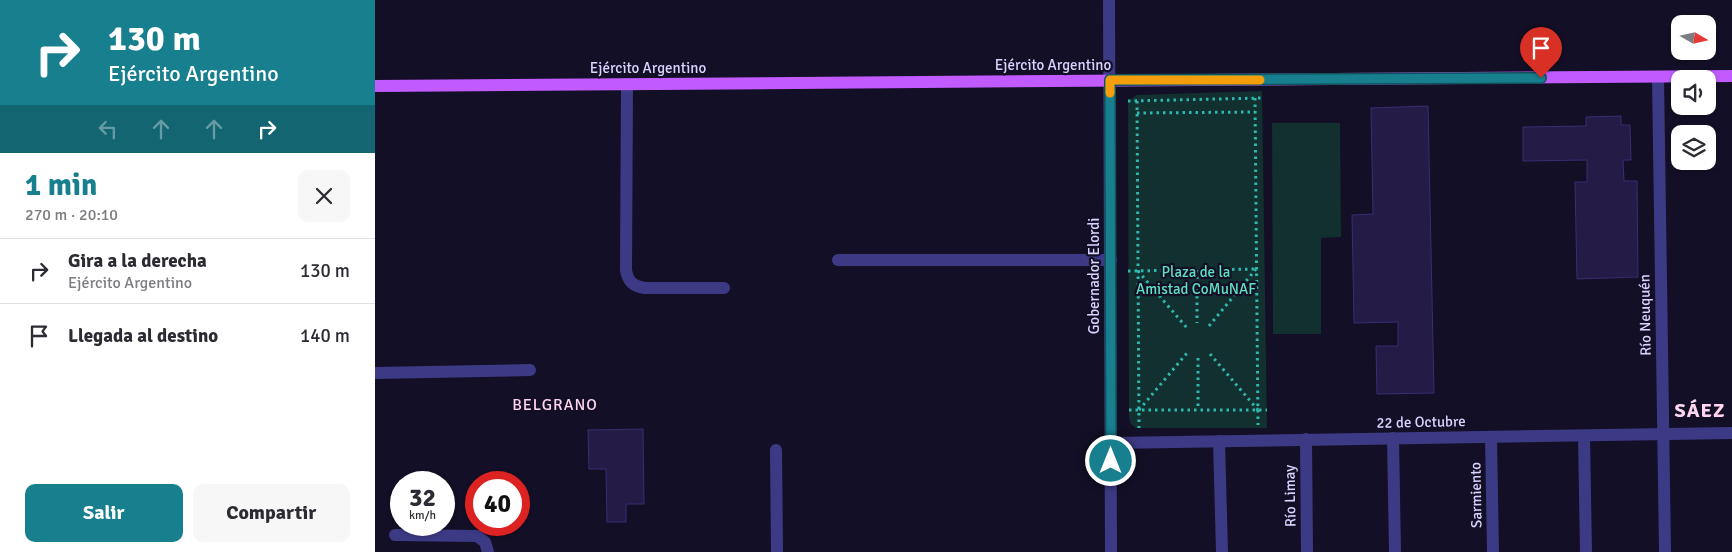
<!DOCTYPE html>
<html lang="es">
<meta charset="utf-8">
<style>
:root{--surface:#fff;--page:#f7f7f7;--text:#2b2b33;--muted:#7c7c81;--line:#e1e1e2;--accent:#187f8f}
body{margin:0;font-family:Signika,sans-serif;background:var(--page);color:var(--text);height:100vh;display:flex;flex-direction:column;font-size:19px;white-space:nowrap}
*{box-sizing:border-box;margin:0}
p{font-size:16px;color:var(--muted)}
.icon{flex:none;width:28px;height:28px;fill:none;stroke:currentColor;stroke-width:2;stroke-linecap:round;stroke-linejoin:round}
.map{position:relative;flex:1;overflow:hidden}
.sheet{display:flex;flex-direction:column;background:var(--surface);width:375px}
.sheet>*{flex:none}
.hud{background:#187f8f;color:#fff;overflow:hidden}
.needle{width:32px;rotate:99deg}
.buttons{position:absolute;left:1296px;top:15px;display:grid;gap:10px}
.buttons a{display:grid;place-items:center;width:45px;height:45px;border-radius:10px;background:var(--surface);box-shadow:0 1px 4px #0004;font-size:25px}
.speed{position:absolute;left:15px;top:471px;display:flex;gap:10px;font-size:25px;font-weight:700;text-align:center}
.speed>*{display:grid;place-content:center;width:65px;height:65px;border-radius:50%;background:var(--surface);box-shadow:0 1px 4px #0004;line-height:1}
.speed small{font-size:12px;font-weight:400}
.speed .limit{border:8px solid #d22;background:#fff;color:#111}
.pin{position:absolute;display:grid;place-items:center;width:42px;height:42px;color:#fff;margin:-51px -21px;border-radius:50% 50% 50% 0;rotate:-45deg;box-shadow:0 0 5px #0007}
.pin .icon{rotate:45deg}
.me{position:absolute;width:55px;margin:-28px;rotate:0deg;stroke-linejoin:round;filter:drop-shadow(0 0 4px #0008)}
.turn{display:flex;align-items:center;gap:18px;height:105px;padding:0 25px;font-size:22px}
.turn .icon{width:65px;height:65px;stroke-width:2.5}
.turn b{display:block;font-size:35px;line-height:42px}
.lanes{display:flex;align-items:center;height:48px;padding:0 25px;background:#0003;justify-content:center;gap:25px;direction:ltr}
.lanes .off{opacity:.35}
.round{display:grid;place-items:center;flex:none;width:52px;height:52px;border-radius:10px;background:var(--page)}
.head{display:flex;align-items:center;justify-content:space-between;height:85px;padding:0 25px}
h1{font-size:30px;font-weight:700;line-height:38px;color:var(--accent)}
.cta{display:flex;gap:10px;margin-top:auto;padding:10px 25px}
.cta a{flex:1;height:58px;border-radius:10px;background:var(--accent);color:#fff;font-size:20px;font-weight:700;line-height:58px;text-align:center}
.cta a+a{background:var(--page);color:var(--text)}
ul{padding:0;list-style:none}
li{display:flex;align-items:center;gap:15px;height:65px;padding:0 25px;border-top:1px solid var(--line)}
li div{flex:1}
li b{display:block;font-size:19px}
li em{font-style:normal}
main{display:flex;flex:1;min-height:0}
.map>svg:first-child{display:block}
</style>
<main>
<section class="sheet">
<div class="hud">
<div class="turn"><svg class="icon" aria-label="right" viewBox="0 0 24 24"><path d="M7 20v-9h11M14 6l5 5-5 5"/></svg><div><b>130 m</b>Ejército Argentino</div></div>
<div class="lanes"><svg class="icon off" aria-label="left" viewBox="0 0 24 24"><path d="M17 20v-9H6M10 6l-5 5 5 5"/></svg><svg class="icon off" aria-label="ahead" viewBox="0 0 24 24"><path d="M12 20V5M6 11l6-6 6 6"/></svg><svg class="icon off" aria-label="ahead" viewBox="0 0 24 24"><path d="M12 20V5M6 11l6-6 6 6"/></svg><svg class="icon" aria-label="right" viewBox="0 0 24 24"><path d="M7 20v-9h11M14 6l5 5-5 5"/></svg></div>
</div>
<div class="head"><div><h1>1 min</h1><p>270 m · 20:10</p></div><a class="round"><svg class="icon" aria-label="close" viewBox="0 0 24 24"><path d="M6 6l12 12M18 6L6 18"/></svg></a></div>
<ul>
<li><svg class="icon" aria-label="right" viewBox="0 0 24 24"><path d="M7 20v-9h11M14 6l5 5-5 5"/></svg><div><b>Gira a la derecha</b><p>Ejército Argentino</p></div><em>130 m</em></li>
<li><svg class="icon" aria-label="arrive" viewBox="0 0 24 24"><path d="M6 21V4h12l-3 4 3 4H6"/></svg><div><b>Llegada al destino</b></div><em>140 m</em></li>
</ul>
<div class="cta"><a>Salir</a><a>Compartir</a></div>
</section>
<div class="map">
<svg width="1357" height="552" viewBox="0 0 1357 552">
<rect width="100%" height="100%" fill="#130f26"/>
<g fill="#12302f">
<polygon points="887,91 892,428 761,428 756,424 754,418 753,101 762,95"/>
<polygon points="897,123 965,123 966,237 946,238 946,334 898,334"/>
</g>
<g fill="#241b47" stroke="#3b2d73">
<polygon points="1053,106 1059,393 1002,394 1001,346 1023,346 1023,322 979,323 977,215 998,214 996,108"/>
<polygon points="1246,116 1246,125 1255,125 1256,160 1248,160 1249,181 1262,181 1263,277 1202,279 1200,182 1212,182 1212,160 1148,161 1148,127 1211,126 1211,117"/>
<polygon points="268,429 269,504 251,504 251,522 232,522 231,469 214,469 213,430"/>
</g>
<g fill="none" stroke-linecap="round" stroke-linejoin="round">
<g stroke="#2fb8b0" stroke-width="3" stroke-dasharray="2.5 4" stroke-linecap="butt">
<polyline points="880,98 883,425"/>
<polyline points="753,101 887,98"/>
<polyline points="762,101 764,428"/>
<polyline points="762,113 880,112"/>
<polyline points="822,270 822,323"/>
<polyline points="753,271 882,269"/>
<polyline points="763,271 812,328"/>
<polyline points="834,326 881,269"/>
<polyline points="835,354 883,410"/>
<polyline points="823,358 823,410"/>
<polyline points="754,410 892,410"/>
<polyline points="764,410 812,353"/>
</g>
<g stroke="#3d3a85" stroke-width="12">
<polyline points="734,0 736,552"/>
<polyline points="1283,77 1290,552"/>
<path d="M 252,84 L 251,270 C 253,282 258,286 270,288 L 349,288"/>
<polyline points="463,260 736,260"/>
<polyline points="0,373 155,370"/>
<polyline points="1209,436 1211,552"/>
<polyline points="1116,437 1118,552"/>
<polyline points="1018,438 1020,552"/>
<polyline points="931,439 932,552"/>
<polyline points="844,441 847,552"/>
<polyline points="736,443 1357,433"/>
<polyline points="401,450 402,552"/>
<polyline points="20,535 102,536 110,542 113,552"/>
</g>
<polyline stroke="#c25bff" stroke-width="12" points="0,86 1357,76"/>
</g>
<g fill="none" stroke-linecap="round" stroke-linejoin="round">
<defs>
<polyline id="route" points="736,461 735,80 1166,78"/>
</defs>
<use href="#route" stroke="#10535d" stroke-width="12"/>
<use href="#route" stroke="#187f8f" stroke-width="9"/>
<polyline stroke="#f59e0b" stroke-width="9" points="735,93 735,80 885,80"/>
</g>
<g text-anchor="middle" dominant-baseline="central" stroke-width="4.5" stroke-linejoin="round" paint-order="stroke">
<g font-size="15" fill="#d9d4ff" stroke="#130f26">
<text x="678" y="65">Ejército Argentino</text>
<text x="273" y="68">Ejército Argentino</text>
<text transform="translate(719 276) rotate(-90)">Gobernador Elordi</text>
<text transform="translate(1270 315) rotate(-91)">Río Neuquén</text>
<text transform="translate(1046 422) rotate(-1)">22 de Octubre</text>
<text transform="translate(1101 495) rotate(-91)">Sarmiento</text>
<text transform="translate(915 496) rotate(-91)">Río Limay</text>
</g>
<g font-size="15" fill="#5fe0c0" stroke="#130f26">
<text x="821" y="272">Plaza de la<tspan x="821" dy="17">Amistad CoMuNAF</tspan></text>
</g>
<g font-size="16" letter-spacing="1" fill="#ffd6f0" stroke="#130f26">
<text x="180" y="405">BELGRANO</text>
</g>
<g font-size="20" font-weight="bold" letter-spacing="1" fill="#ffd6f0" stroke="#130f26">
<text x="1325" y="410">SÁEZ</text>
</g>
</g>
</svg>
<div class="buttons">
<a><svg class="needle" viewBox="-14 -14 28 28"><path d="M0-13l5 13h-10z" fill="#e53935"/><path d="M0 13l5-13h-10z" fill="#7c7c81"/></svg></a>
<a><svg class="icon" aria-label="sound" viewBox="0 0 24 24"><path d="M4 9h4l5-4v14l-5-4H4zM17 9q2 3 0 6"/></svg></a>
<a><svg class="icon" aria-label="layers" viewBox="0 0 24 24"><path d="M12 4l9 5-9 5-9-5zM3 14l9 5 9-5"/></svg></a>
</div>
<div class="speed"><div>32<small>km/h</small></div><div class="limit">40</div></div>
<div class="pin" style="left:1166px;top:78px;background:#d93025"><svg class="icon" aria-label="arrive" viewBox="0 0 24 24"><path d="M6 21V4h12l-3 4 3 4H6"/></svg></div>
<svg class="me" style="left:736px;top:461px" viewBox="-20 -20 40 40"><circle r="17" fill="#187f8f" stroke="#fff" stroke-width="3"/><path d="M0-11L8 9 0 5-8 9z" fill="#fff"/></svg>
</div>
</main>
